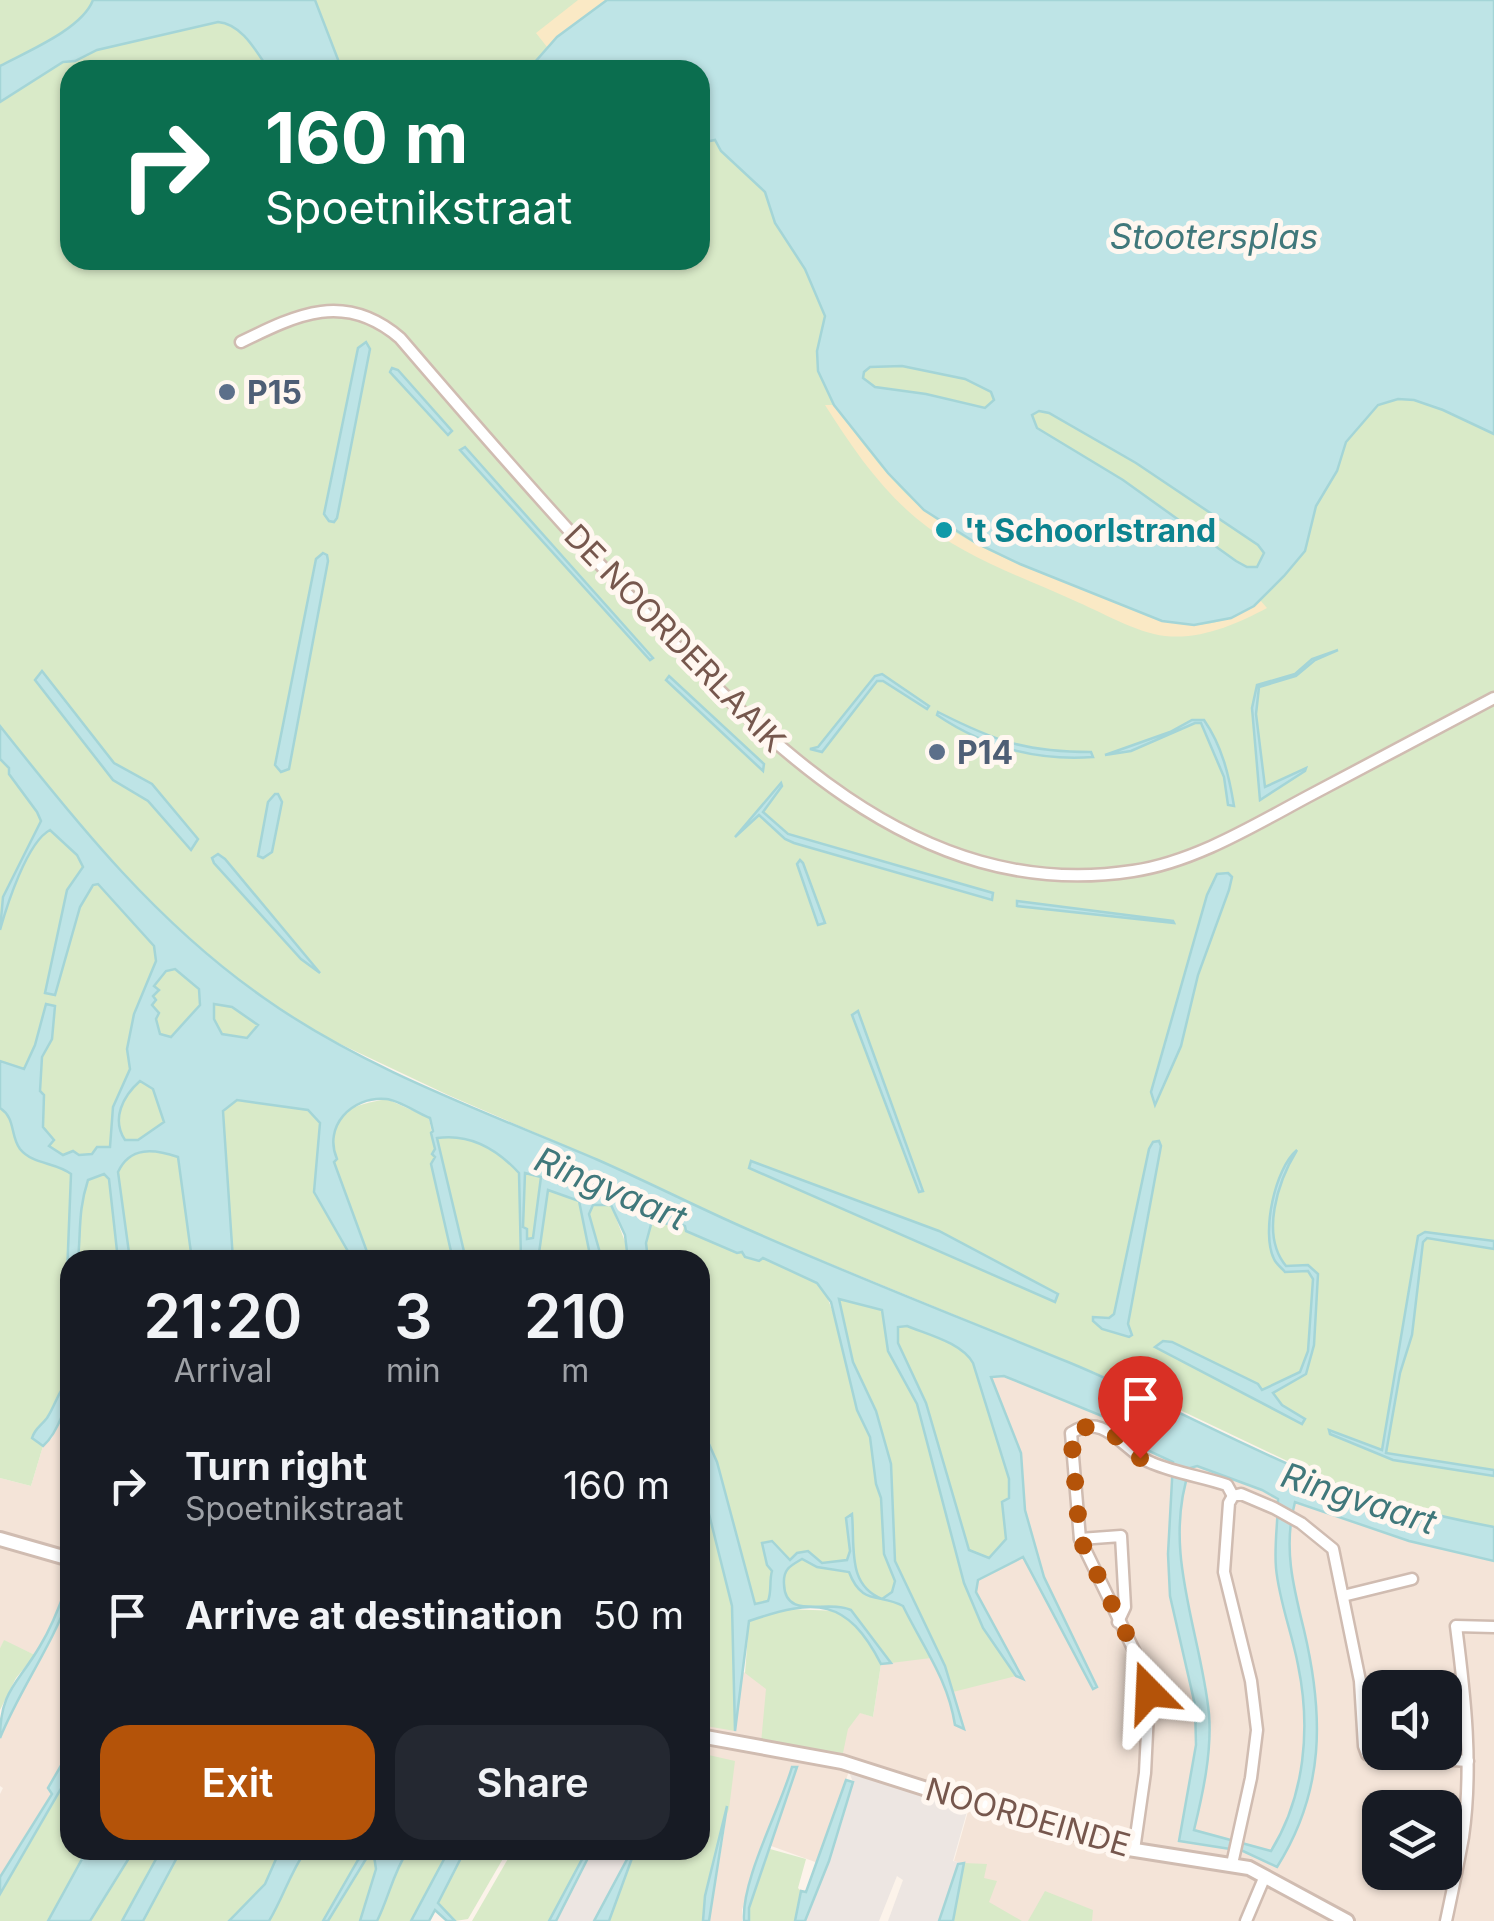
<!DOCTYPE html>
<style>
:root{--surface:#171b24;--page:#242831;--text:#f1f3f6;--muted:#9ea1a6;--accent:#b45309}
body{margin:0;font-family:Inter,sans-serif;background:var(--page);color:var(--text);height:100vh;display:flex;flex-direction:column;font-size:38px;white-space:nowrap}
*{box-sizing:border-box;margin:0}
p{font-size:32px;color:var(--muted)}
.icon{flex:none;width:55px;height:55px;fill:none;stroke:currentColor;stroke-width:2;stroke-linecap:round;stroke-linejoin:round}
.map{position:relative;flex:1;overflow:hidden}
.details{position:absolute;left:60px;top:1250px;width:650px;height:610px;display:flex;flex-direction:column;background:var(--surface);border-radius:30px;box-shadow:0 2px 8px #0004}
.details>*{flex:none}
.hud{position:absolute;left:60px;top:60px;width:650px;height:210px;border-radius:30px;box-shadow:0 2px 8px #0004;background:#0b6e4f;color:#fff;overflow:hidden}
.buttons{position:absolute;left:1362px;top:1670px;display:grid;gap:20px}
.buttons a{display:grid;place-items:center;width:100px;height:100px;border-radius:20px;background:var(--surface);box-shadow:0 2px 8px #0004;font-size:50px}
.pin{position:absolute;display:grid;place-items:center;width:85px;height:85px;color:#fff;margin:-102px -42px;border-radius:50% 50% 50% 0;rotate:-45deg;box-shadow:0 0 10px #0007}
.pin .icon{rotate:45deg}
.me{position:absolute;width:110px;margin:-55px;rotate:339deg;stroke-linejoin:round;filter:drop-shadow(0 0 8px #0008)}
.turn{display:flex;align-items:center;gap:35px;height:210px;padding:0 40px;font-size:45px}
.turn .icon{width:130px;height:130px;stroke-width:2.5}
.turn b{display:block;font-size:70px;line-height:85px}
.eta{display:flex;justify-content:space-evenly;align-items:center;height:170px;text-align:center}
.eta b{font-size:60px;font-weight:600;line-height:70px}
.button{display:flex;gap:20px;margin-top:auto;padding:20px 40px}
.button a{flex:1;height:115px;border-radius:30px;background:var(--accent);color:#fff;font-size:40px;font-weight:600;line-height:115px;text-align:center}
.button a+a{background:var(--page);color:var(--text)}
ul{padding:0;list-style:none}
li{display:flex;align-items:center;gap:30px;height:130px;padding:0 40px}
li div{flex:1}
li b{display:block;font-size:38px}
li em{font-style:normal}
.map>svg:first-child{display:block}
</style>
<div class="map">
<svg width="1494" height="1921" viewBox="0 0 1494 1921">
<rect width="100%" height="100%" fill="#fcf3ea"/>
<g fill="#f4e4d8" fill-rule="evenodd">
<path d="M 982,1358 L 1494,1541 L 1494,1921 L 954,1921 L 965,1864 L 954,1861 L 969,1808 L 849,1771 L 818,1863 L 763,1843 L 742,1910 L 742,1921 L 709,1921 L 725,1827 L 700,1819 L 700,1657 L 873,1717 L 881,1664 ZM 1380,1688 L 1445,1688 L 1445,1752 L 1380,1752 ZM 1380,1808 L 1445,1808 L 1445,1872 L 1380,1872 Z"/>
<polygon points="69,1391 70,1590 66,1589 53,1623 35,1655 4,1641 0,1648 0,1478 31,1486 43,1446 52,1438"/>
<polygon points="70,1595 70,1750 48,1788 52,1794 0,1877 0,1794 3,1788 0,1786 0,1738 13,1705 59,1625"/>
</g>
<g fill="#ede6e2">
<polygon points="849,1772 968,1808 953,1861 964,1863 958,1865 939,1921 888,1921 903,1880 897,1876 879,1921 805,1921 842,1822 853,1782"/>
<polygon points="592,1850 632,1850 594,1921 556,1921"/>
</g>
<g fill="#d9eac8" fill-rule="evenodd">
<path d="M 0,0 L 1494,0 L 1494,1527 L 1453,1519 L 1338,1485 L 1140,1391 L 748,1230 L 619,1169 L 448,1095 L 317,1033 L 265,999 L 204,953 L 158,911 L 87,836 L 0,726 ZM 70,70 L 700,70 L 700,260 L 70,260 Z"/>
<polygon points="0,756 50,830 77,855 98,883 154,946 156,960 189,978 213,1003 232,1007 258,1025 247,1038 184,1026 171,1037 160,1035 153,1089 178,1157 195,1260 78,1260 79,1209 88,1180 48,1145 20,1069 0,1065"/>
<path d="M 387,1099 L 429,1118 L 436,1157 L 431,1164 L 453,1260 L 370,1260 C 357,1230 313,1139 343,1114 C 355,1104 372,1102 387,1099 Z"/>
<polygon points="237,1100 308,1110 320,1124 314,1192 353,1260 233,1260 223,1111"/>
<path d="M 0,1108 C 16,1118 10,1135 20,1149 C 32,1165 56,1162 71,1174 L 72,1181 L 67,1275 L 70,1380 C 57,1391 56,1404 47,1417 C 41,1427 35,1427 32,1438 L 43,1446 L 31,1486 L 0,1478 Z"/>
<polygon points="461,1136 500,1153 519,1173 521,1260 466,1260 437,1137"/>
<polygon points="525,1172 541,1177 533,1238 527,1240 523,1227"/>
<polygon points="547,1190 611,1205 632,1260 538,1260"/>
<path d="M 652,1220 L 668,1224 L 674,1221 L 685,1226 L 687,1231 L 793,1270 L 818,1283 L 825,1291 L 841,1335 L 857,1410 L 870,1437 L 876,1484 L 881,1498 L 884,1554 L 895,1581 L 893,1592 L 882,1599 C 845,1584 857,1548 851,1515 L 850,1551 L 847,1560 L 822,1563 L 808,1552 L 790,1560 L 772,1541 C 772,1562 774,1582 769,1602 L 755,1604 L 717,1462 L 700,1424 L 700,1260 L 648,1260 L 646,1243 Z"/>
<polygon points="838,1298 882,1310 888,1351 917,1404 983,1628 1016,1676 953,1692 945,1666 895,1561 891,1464 876,1411 853,1362"/>
<path d="M 906,1326 C 929,1334 963,1343 973,1363 L 1009,1479 L 1006,1540 L 989,1558 L 969,1550 L 926,1403 L 898,1344 L 898,1327 Z"/>
<path d="M 700,1478 L 732,1606 L 735,1731 L 700,1725 L 700,1593 L 705,1612 L 706,1663 C 712,1633 703,1612 700,1583 C 696,1549 700,1512 700,1478 Z"/>
<path d="M 801,1559 L 817,1567 L 849,1572 C 861,1604 881,1594 903,1606 L 931,1658 L 891,1663 L 851,1610 C 826,1599 785,1621 784,1584 C 783,1569 790,1566 801,1559 Z"/>
<polygon points="786,1609 840,1611 865,1633 881,1664 873,1717 860,1713 848,1729 843,1753 761,1743 766,1689 745,1673 749,1621"/>
<polygon points="4,1640 35,1655 16,1678 0,1710 0,1648"/>
<polygon points="700,1753 735,1761 729,1809 722,1827 703,1921 609,1921 635,1850 700,1850"/>
<polygon points="70,1773 70,1850 87,1850 47,1921 0,1921 0,1882 11,1875"/>
<polygon points="770,1849 806,1859 798,1888 801,1891 795,1921 749,1921 749,1908"/>
<polygon points="134,1850 161,1850 122,1921 90,1921"/>
<polygon points="181,1850 280,1850 265,1884 229,1921 143,1921"/>
<path d="M 306,1850 L 368,1850 L 358,1860 L 323,1921 L 269,1921 C 283,1897 290,1873 306,1850 Z"/>
<path d="M 408,1850 L 449,1850 L 411,1921 L 377,1921 C 389,1897 394,1873 408,1850 Z"/>
<polygon points="465,1850 508,1850 468,1919 455,1921 438,1903"/>
<polygon points="513,1850 587,1850 549,1921 472,1921"/>
<polygon points="374,1855 377,1869 360,1921 328,1921 366,1856"/>
<polygon points="964,1863 987,1864 984,1878 997,1881 989,1902 1022,1921 953,1921"/>
<polygon points="1045,1891 1093,1910 1092,1921 1028,1921"/>
</g>
<g fill="#fae9c5">
<polygon points="578,0 607,0 547,47 536,33"/>
<path d="M 825,405 L 834,405 C 861,441 889,481 924,510 C 974,552 1043,573 1103,597 C 1131,608 1159,623 1190,625 C 1213,626 1243,616 1260,600 L 1267,608 C 1237,624 1201,640 1165,636 C 1137,633 1099,611 1073,600 C 1020,576 961,556 916,518 C 879,487 851,446 825,405 Z"/>
</g>
<g fill="#bee4e6" stroke="#a4d5d7" stroke-width="2.5" fill-rule="evenodd">
<path d="M 93,0 L 315,0 L 342,70 L 269,70 C 256,51 242,24 218,22 L 97,50 L 75,61 L 63,62 L 0,102 L 0,66 C 28,51 82,29 93,0 Z"/>
<path d="M 607,0 L 1494,0 L 1494,434 L 1443,410 L 1414,400 L 1398,399 L 1378,405 L 1346,442 L 1337,471 L 1316,506 L 1305,551 L 1284,576 L 1254,606 L 1231,618 L 1194,625 L 1162,621 L 1020,564 L 976,543 L 924,510 L 888,473 L 834,405 L 818,371 L 817,351 L 825,316 L 805,269 L 775,223 L 765,192 L 721,151 L 715,140 L 700,143 L 700,70 L 528,70 L 557,37 ZM 902,366 L 965,379 L 991,392 L 994,400 L 985,408 L 926,394 L 875,387 L 863,378 L 864,372 L 870,367 ZM 1039,411 L 1049,413 L 1136,463 L 1258,545 L 1264,553 L 1257,567 L 1247,567 L 1236,561 L 1123,480 L 1037,428 L 1032,415 Z"/>
<polygon points="366,342 370,349 337,518 334,522 329,521 324,514 358,348"/>
<polygon points="392,368 398,370 452,431 448,435 390,372"/>
<polygon points="465,447 653,658 650,660 460,450"/>
<polygon points="323,553 327,555 328,561 289,769 281,772 275,765 316,559"/>
<polygon points="1338,650 1315,660 1296,676 1259,687 1256,714 1265,787 1306,768 1305,771 1260,800 1252,708 1257,685 1295,674 1312,659"/>
<polygon points="42,671 114,763 152,784 198,839 191,850 148,801 113,780 35,680"/>
<polygon points="882,674 929,706 927,709 883,681 877,681 822,752 810,749 818,747 875,676"/>
<polygon points="669,676 764,764 763,771 666,680"/>
<path d="M 938,712 C 995,741 1025,752 1091,752 L 1093,757 C 1036,761 984,747 937,715 Z"/>
<path d="M 1192,720 L 1204,720 C 1222,746 1229,775 1234,806 L 1228,805 L 1224,777 L 1201,723 L 1195,723 L 1131,751 L 1105,755 L 1170,732 Z"/>
<path d="M 0,726 C 79,826 158,924 264,998 C 364,1069 486,1112 598,1160 C 648,1182 697,1207 747,1229 C 853,1276 961,1318 1068,1362 C 1158,1399 1244,1448 1335,1484 C 1385,1504 1441,1517 1494,1527 L 1494,1561 L 1409,1541 L 1295,1502 C 1283,1546 1293,1586 1304,1630 C 1324,1715 1325,1791 1277,1867 L 1243,1851 L 1179,1841 L 1196,1745 L 1195,1705 L 1170,1596 L 1168,1554 L 1173,1462 L 1147,1450 L 1134,1429 L 1004,1376 L 991,1377 L 1021,1453 L 1025,1510 L 1044,1577 L 1097,1687 L 1093,1689 L 1023,1557 L 978,1580 L 976,1592 L 1023,1679 L 1016,1676 L 983,1628 L 964,1583 L 917,1404 L 888,1351 L 882,1310 L 839,1299 L 853,1362 L 876,1411 L 891,1464 L 895,1561 L 945,1666 L 964,1729 L 955,1725 C 948,1679 923,1647 903,1606 C 879,1593 862,1606 849,1572 L 817,1567 L 802,1559 C 790,1566 783,1569 784,1584 C 785,1621 826,1599 851,1610 L 891,1663 L 881,1664 C 847,1598 816,1598 749,1621 L 735,1731 L 732,1606 L 700,1478 L 700,1424 L 717,1462 L 755,1604 L 768,1601 C 772,1591 769,1581 772,1571 L 767,1565 L 762,1543 L 772,1541 L 790,1560 L 797,1553 L 808,1551 L 822,1563 L 847,1560 L 850,1551 L 846,1518 L 852,1514 C 855,1548 847,1585 882,1599 L 892,1592 L 895,1581 L 884,1554 L 881,1498 L 876,1484 L 870,1437 L 857,1410 L 831,1302 L 817,1283 L 763,1258 L 759,1261 L 745,1257 L 742,1252 L 737,1253 L 686,1231 L 685,1226 L 674,1221 L 668,1224 L 652,1221 L 646,1243 L 648,1260 L 628,1260 L 625,1235 L 611,1205 L 593,1205 L 589,1214 L 602,1260 L 591,1260 L 579,1201 L 548,1190 L 538,1260 L 521,1260 L 519,1173 C 497,1149 471,1133 437,1138 L 466,1260 L 453,1260 L 431,1164 L 435,1157 L 432,1154 L 435,1149 L 431,1133 L 433,1131 L 430,1118 C 417,1113 399,1100 386,1099 C 351,1096 323,1127 337,1159 L 334,1162 L 370,1260 L 353,1260 L 314,1192 L 320,1123 L 308,1110 L 237,1100 L 223,1111 L 233,1260 L 192,1260 L 178,1157 C 154,1149 130,1146 118,1172 L 130,1260 L 118,1260 L 109,1179 L 104,1174 L 88,1180 C 78,1211 81,1229 78,1260 L 70,1260 L 70,1291 L 67,1275 L 71,1174 C 56,1162 33,1165 20,1149 C 10,1136 16,1118 0,1108 L 0,1061 L 24,1069 L 35,1045 L 46,1004 L 55,1006 L 52,1039 L 42,1057 L 40,1091 L 44,1095 L 43,1127 L 54,1140 L 49,1146 L 63,1155 L 73,1151 L 79,1155 L 92,1154 L 97,1147 L 110,1147 L 113,1107 L 130,1069 L 127,1049 L 134,1014 L 156,961 L 154,946 L 98,884 L 93,885 L 80,907 L 55,995 L 45,993 L 67,890 L 83,867 L 77,855 L 50,830 C 27,842 7,905 0,930 L 3,897 L 41,821 L 37,812 L 9,774 L 9,768 L 0,759 ZM 175,969 L 199,989 L 200,1005 L 171,1037 L 160,1034 L 156,1019 L 159,1013 L 152,1005 L 156,1000 L 153,996 L 159,990 L 154,986 L 166,971 ZM 214,1004 L 232,1007 L 258,1025 L 247,1038 L 222,1034 L 214,1019 ZM 140,1081 L 153,1089 L 164,1122 L 138,1140 L 125,1140 C 111,1119 123,1096 140,1081 ZM 525,1173 L 541,1177 L 533,1238 L 527,1239 L 527,1229 L 523,1227 ZM 907,1326 C 929,1335 962,1343 973,1363 L 1009,1479 L 1009,1498 L 1002,1502 L 1006,1539 L 989,1558 L 969,1550 L 926,1403 L 898,1343 L 898,1327 ZM 1197,1466 L 1262,1490 L 1278,1499 C 1278,1522 1274,1545 1276,1568 C 1279,1601 1292,1633 1298,1665 C 1311,1728 1305,1796 1271,1851 L 1194,1830 C 1203,1793 1212,1752 1209,1714 C 1201,1632 1161,1551 1190,1468 Z"/>
<polygon points="781,783 782,786 763,812 788,834 993,893 992,900 794,843 785,839 759,815 735,837"/>
<polygon points="275,794 278,794 282,802 272,852 263,858 258,856 268,802"/>
<polygon points="218,854 225,859 320,973 301,959 214,863 212,858"/>
<polygon points="800,860 803,863 825,923 818,925 797,864"/>
<polygon points="1228,873 1232,877 1229,890 1198,975 1181,1046 1155,1105 1151,1092 1207,895 1217,874"/>
<polygon points="1017,901 1173,921 1174,923 1017,906"/>
<polygon points="858,1011 923,1191 919,1192 852,1015"/>
<polygon points="1159,1141 1161,1146 1128,1324 1132,1335 1129,1337 1102,1329 1093,1321 1093,1317 1109,1318 1114,1314 1149,1149 1153,1142"/>
<path d="M 1297,1150 C 1278,1181 1260,1235 1286,1266 L 1308,1265 L 1318,1274 L 1314,1345 L 1306,1374 L 1273,1393 L 1282,1405 L 1305,1419 L 1302,1424 L 1155,1347 L 1163,1341 L 1172,1342 L 1258,1384 L 1262,1390 L 1300,1372 L 1308,1351 L 1313,1279 L 1308,1271 L 1285,1272 C 1281,1267 1276,1264 1274,1259 C 1261,1233 1275,1168 1297,1150 Z"/>
<polygon points="751,1161 939,1231 1058,1294 1055,1302 749,1168"/>
<polygon points="1425,1232 1494,1241 1494,1249 1427,1238 1423,1242 1412,1335 1400,1373 1386,1453 1494,1470 1494,1476 1393,1460 1330,1434 1329,1430 1382,1450 1418,1236"/>
<path d="M 68,1380 C 73,1395 57,1434 43,1446 L 32,1438 C 35,1428 40,1427 47,1418 C 55,1406 58,1392 68,1380 Z"/>
<path d="M 66,1588 L 70,1595 C 52,1646 20,1689 0,1738 C 0,1690 18,1684 40,1646 C 51,1628 59,1608 66,1588 Z"/>
<polygon points="70,1750 70,1773 0,1894 0,1877 52,1794 48,1788"/>
<path d="M 792,1767 L 797,1767 L 749,1908 L 749,1921 L 744,1921 C 741,1880 780,1809 792,1767 Z"/>
<polygon points="846,1780 853,1782 829,1861 805,1921 795,1921 801,1891 806,1892"/>
<polygon points="727,1806 709,1921 703,1921 705,1896"/>
<polygon points="87,1850 134,1850 90,1921 48,1921"/>
<polygon points="161,1850 181,1850 143,1921 122,1921"/>
<path d="M 280,1850 L 306,1850 C 290,1873 283,1898 269,1921 L 229,1921 L 265,1884 Z"/>
<path d="M 368,1850 L 408,1850 C 393,1873 389,1897 377,1921 L 360,1921 L 376,1869 L 374,1856 L 369,1854 L 328,1921 L 323,1921 L 358,1860 Z"/>
<polygon points="449,1850 465,1850 438,1903 455,1921 447,1921 435,1910 429,1921 411,1921"/>
<polygon points="587,1850 592,1850 556,1921 549,1921"/>
<polygon points="632,1850 635,1850 609,1921 594,1921"/>
<polygon points="964,1863 953,1921 939,1921 958,1864"/>
</g>
<g fill="none" stroke-linecap="round" stroke-linejoin="round">
<defs>
<g id="minor">
<path d="M 241,342 C 298,314 345,291 400,338 C 472,422 545,506 621,587 C 756,733 914,905 1133,871 C 1194,862 1253,826 1307,797 C 1369,764 1432,731 1494,698"/>
<polyline points="1080,1539 1121,1536 1125,1607 1118,1622"/>
<polyline points="1343,1596 1412,1579"/>
<path d="M 1134,1850 L 1145,1773 L 1149,1692 L 1143,1669 L 1080,1539 L 1071,1433 C 1106,1410 1124,1453 1152,1463 C 1176,1473 1203,1477 1227,1485 L 1233,1496"/>
<polyline points="1232,1864 1251,1778 1257,1730 1251,1681 1224,1572 1229,1503 1233,1496 1241,1494 1274,1508 1301,1523 1333,1549 1360,1681 1364,1746 1367,1754 1468,1761"/>
<polyline points="1246,1921 1265,1876"/>
<path d="M 1446,1921 C 1452,1893 1458,1865 1463,1837 C 1473,1767 1465,1696 1456,1626 L 1494,1627"/>
</g>
<g id="tertiary">
<polyline points="0,1539 70,1559"/>
<polyline points="700,1736 842,1762 958,1799 1010,1810 1116,1847 1249,1868 1347,1921"/>
</g>
</defs>
<use href="#minor" stroke="#d0bcb1" stroke-width="15"/>
<use href="#tertiary" stroke="#d0bcb1" stroke-width="18"/>
<use href="#minor" stroke="#fff" stroke-width="10"/>
<use href="#tertiary" stroke="#fff" stroke-width="12"/>
</g>
<g fill="none" stroke-linecap="round" stroke-linejoin="round">
<path stroke="#b45309" stroke-width="18" stroke-dasharray="0 32.4" d="M 1140,1458 C 1121,1440 1099,1415 1071,1433 L 1080,1539 L 1143,1668 L 1149,1692"/>
</g>
<g fill="#5c6f8a" stroke="#fff7f0" stroke-width="4">
<circle cx="227" cy="392" r="10"/>
<circle cx="937" cy="752" r="10"/>
</g>
<circle fill="#0f9aa8" stroke="#fff7f0" stroke-width="4" cx="944" cy="530" r="10"/>
<g text-anchor="middle" dominant-baseline="central" stroke-width="10" stroke-linejoin="round" paint-order="stroke">
<g font-size="32" font-weight="bold" fill="#4e5e75" stroke="#fff7f0" text-anchor="start">
<text x="247" y="392">P15</text>
<text x="957" y="752">P14</text>
</g>
<g font-size="32" font-weight="bold" fill="#0d838f" stroke="#fff7f0" text-anchor="start">
<text x="964" y="530">'t Schoorlstrand</text>
</g>
<g font-size="32" fill="#76574d" stroke="#fff7f0">
<text transform="translate(675 638) rotate(46)">DE NOORDERLAAIK</text>
<text transform="translate(1028 1817) rotate(16)">NOORDEINDE</text>
</g>
<g font-size="35" font-style="italic" fill="#40787b" stroke="#fff7f0">
<text x="1214" y="236">Stootersplas</text>
<text transform="translate(611 1188) rotate(23)">Ringvaart</text>
<text transform="translate(1359 1498) rotate(18)">Ringvaart</text>
</g>
</g>
</svg>
<div class="buttons">
<a><svg class="icon" aria-label="sound" viewBox="0 0 24 24"><path d="M4 9h4l5-4v14l-5-4H4zM17 9q2 3 0 6"/></svg></a>
<a><svg class="icon" aria-label="layers" viewBox="0 0 24 24"><path d="M12 4l9 5-9 5-9-5zM3 14l9 5 9-5"/></svg></a>
</div>
<div class="pin" style="left:1140px;top:1458px;background:#d93025"><svg class="icon" aria-label="arrive" viewBox="0 0 24 24"><path d="M6 21V4h12l-3 4 3 4H6"/></svg></div>
<svg class="me" style="left:1149px;top:1692px" viewBox="-20 -20 40 40"><path d="M0-17L14 15 0 8-14 15z" fill="#b45309" stroke="#fff" stroke-width="4"/></svg>
<div class="hud">
<div class="turn"><svg class="icon" aria-label="right" viewBox="0 0 24 24"><path d="M7 20v-9h11M14 6l5 5-5 5"/></svg><div><b>160 m</b>Spoetnikstraat</div></div>
</div>
<section class="details">
<div class="eta">
<div><b>21:20</b><p>Arrival</p></div>
<div><b>3</b><p>min</p></div>
<div><b>210</b><p>m</p></div>
</div>
<ul>
<li><svg class="icon" aria-label="right" viewBox="0 0 24 24"><path d="M7 20v-9h11M14 6l5 5-5 5"/></svg><div><b>Turn right</b><p>Spoetnikstraat</p></div><em>160 m</em></li>
<li><svg class="icon" aria-label="arrive" viewBox="0 0 24 24"><path d="M6 21V4h12l-3 4 3 4H6"/></svg><div><b>Arrive at destination</b></div><em>50 m</em></li>
</ul>
<div class="button"><a>Exit</a><a>Share</a></div>
</section>
</div>
